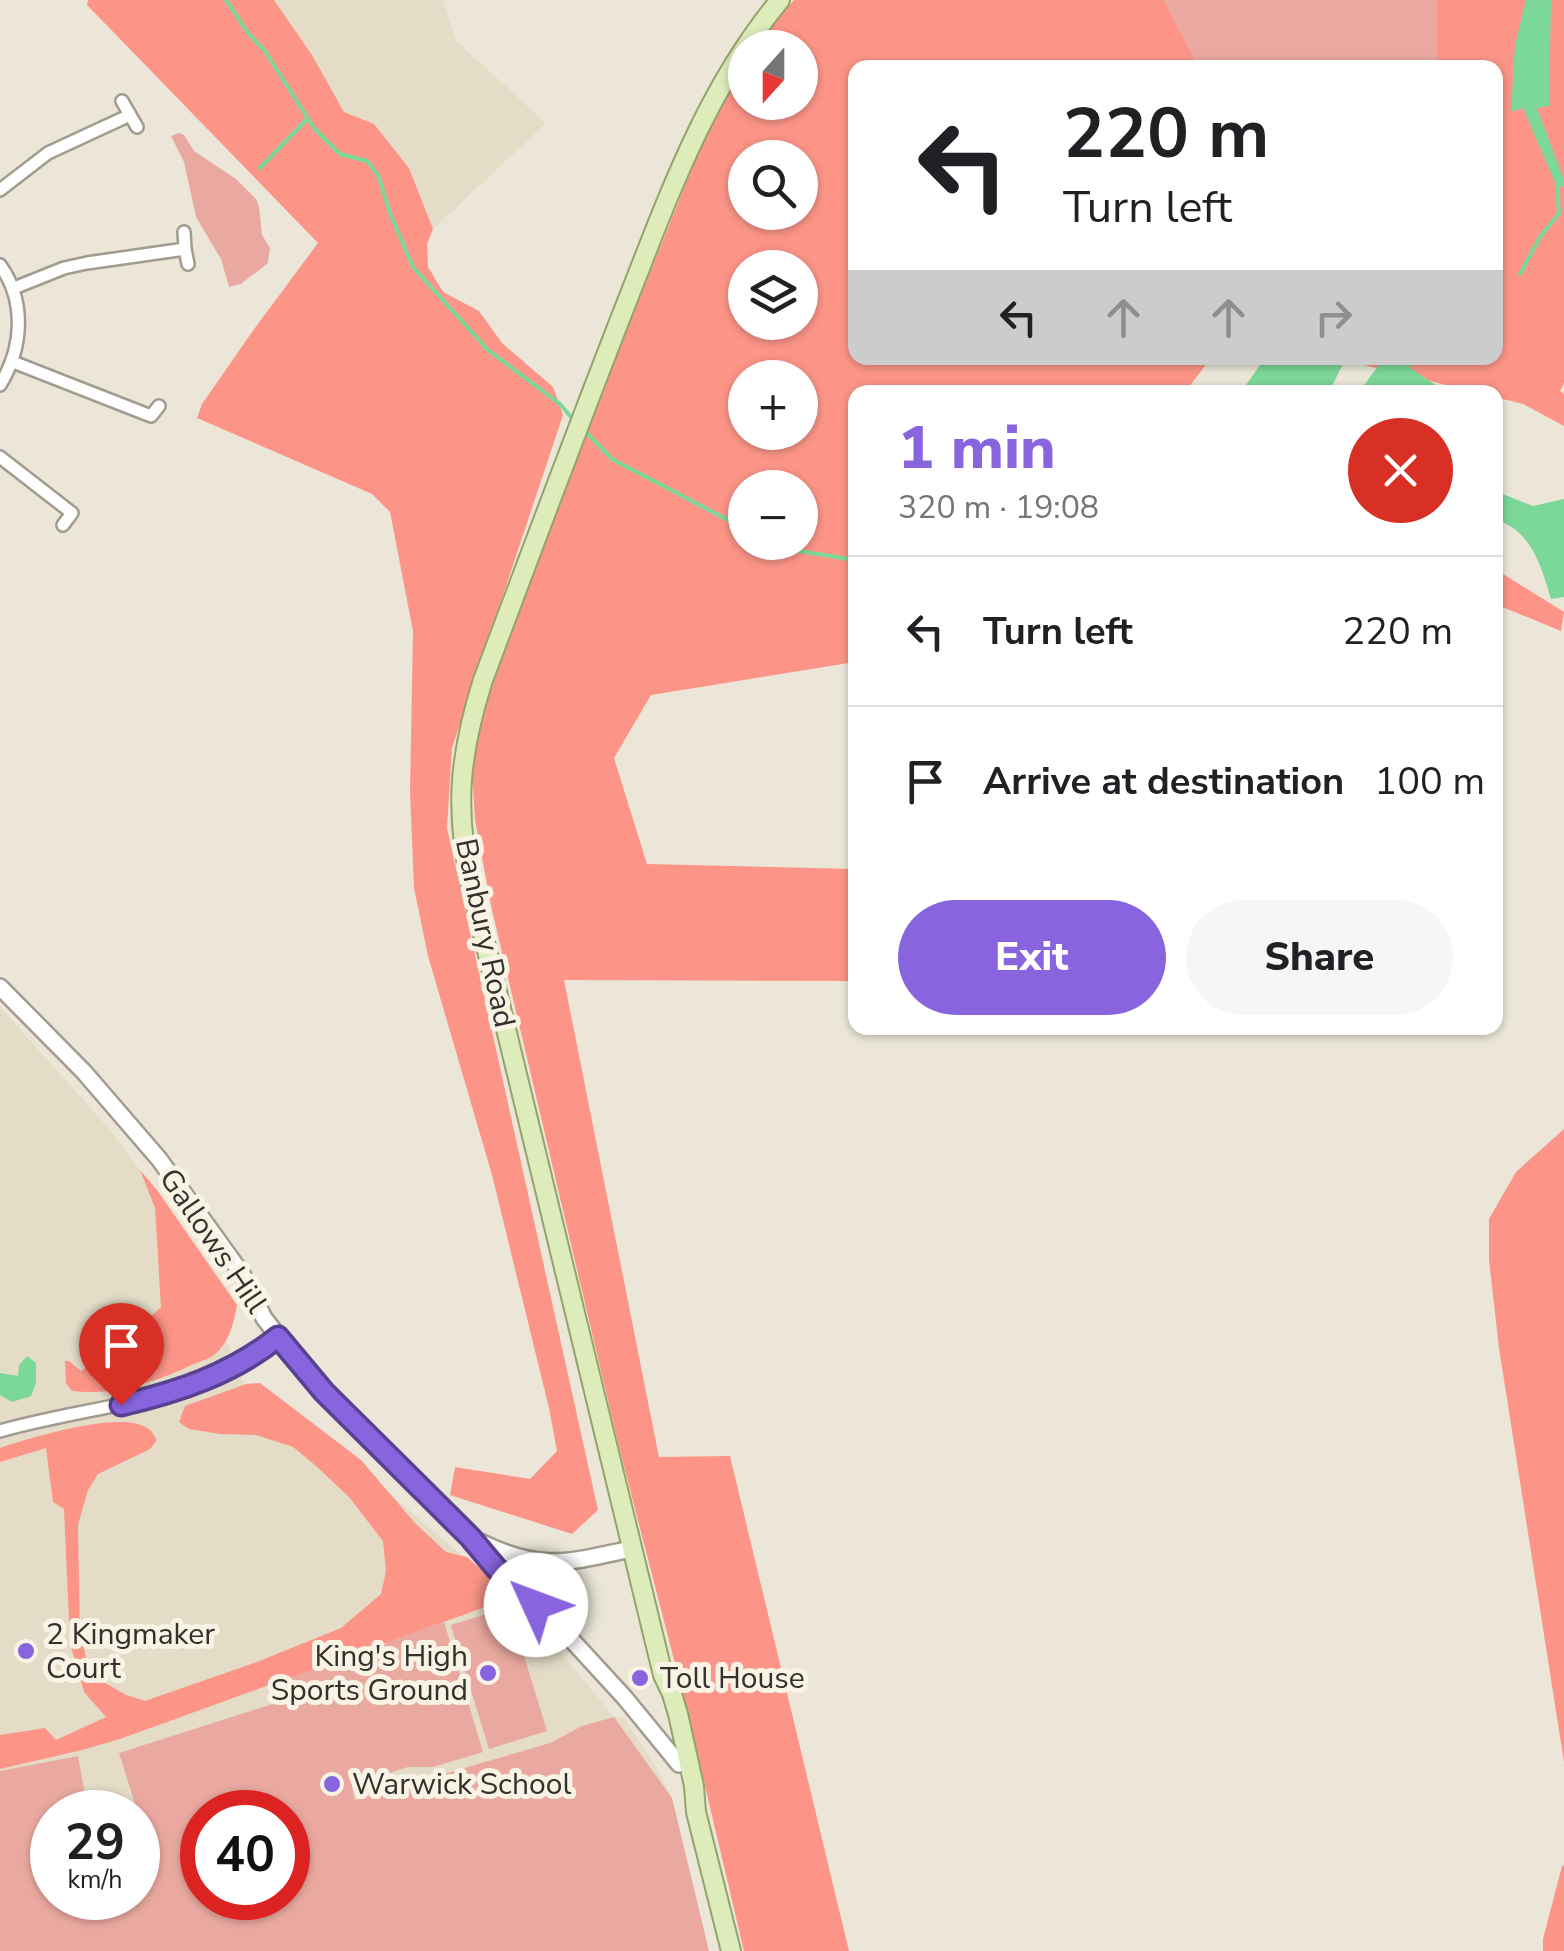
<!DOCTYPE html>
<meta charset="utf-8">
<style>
:root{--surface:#fff;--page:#f6f6f6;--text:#202124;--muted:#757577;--line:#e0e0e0;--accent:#8864df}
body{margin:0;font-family:"Nunito Sans",sans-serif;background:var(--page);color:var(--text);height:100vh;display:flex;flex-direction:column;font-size:38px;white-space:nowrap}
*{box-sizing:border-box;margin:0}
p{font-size:32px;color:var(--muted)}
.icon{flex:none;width:55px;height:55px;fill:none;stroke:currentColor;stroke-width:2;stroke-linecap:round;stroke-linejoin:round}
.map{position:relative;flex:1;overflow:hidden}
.drawer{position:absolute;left:848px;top:385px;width:655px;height:650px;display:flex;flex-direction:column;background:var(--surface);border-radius:20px;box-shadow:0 2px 8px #0004}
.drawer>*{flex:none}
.guide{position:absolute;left:848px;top:60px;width:655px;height:305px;border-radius:20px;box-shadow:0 2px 8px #0004;background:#fff;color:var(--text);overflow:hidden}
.needle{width:65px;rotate:201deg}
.fabs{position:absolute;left:728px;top:30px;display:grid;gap:20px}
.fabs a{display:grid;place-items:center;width:90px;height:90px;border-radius:50%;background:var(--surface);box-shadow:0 2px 8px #0004;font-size:50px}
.speed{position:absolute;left:30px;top:1790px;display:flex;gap:20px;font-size:50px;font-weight:700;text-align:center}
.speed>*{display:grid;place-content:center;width:130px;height:130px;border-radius:50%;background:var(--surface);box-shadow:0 2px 8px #0004;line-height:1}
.speed small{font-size:25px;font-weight:400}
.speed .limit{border:15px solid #d22;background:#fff;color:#111}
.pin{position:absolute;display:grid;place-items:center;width:85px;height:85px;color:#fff;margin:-102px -42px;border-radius:50% 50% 50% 0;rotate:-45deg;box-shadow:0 0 10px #0007}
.pin .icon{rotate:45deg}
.me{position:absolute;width:110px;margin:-55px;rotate:313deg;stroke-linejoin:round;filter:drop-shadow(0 0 8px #0008)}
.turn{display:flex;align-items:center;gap:35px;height:210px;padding:0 50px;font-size:45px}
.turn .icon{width:130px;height:130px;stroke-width:2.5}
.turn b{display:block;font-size:70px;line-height:85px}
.lanes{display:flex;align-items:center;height:95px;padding:0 50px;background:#0003;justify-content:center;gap:50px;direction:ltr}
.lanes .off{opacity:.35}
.round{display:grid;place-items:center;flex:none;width:105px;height:105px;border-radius:52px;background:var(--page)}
.summary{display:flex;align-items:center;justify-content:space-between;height:170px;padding:0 50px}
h1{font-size:60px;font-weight:800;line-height:75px;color:var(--accent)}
.action{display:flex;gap:20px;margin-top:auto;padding:20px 50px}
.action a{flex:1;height:115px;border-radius:60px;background:var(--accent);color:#fff;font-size:40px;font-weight:800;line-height:115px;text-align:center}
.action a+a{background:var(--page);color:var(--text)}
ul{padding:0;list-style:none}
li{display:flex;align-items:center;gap:30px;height:150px;padding:0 50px;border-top:2px solid var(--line)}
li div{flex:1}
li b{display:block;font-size:38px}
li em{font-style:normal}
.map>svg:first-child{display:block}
</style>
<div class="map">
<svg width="1564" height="1951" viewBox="0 0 1564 1951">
<rect width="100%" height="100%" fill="#ebe6d8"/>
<g fill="#e4dcc7" fill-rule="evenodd">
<polygon points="274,0 443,0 456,41 546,123 433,229 409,168 374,124 344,112 312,55"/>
<path d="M 0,1007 L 111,1131 L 140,1170 L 155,1208 L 158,1261 L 218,1322 L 245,1386 L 274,1394 L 502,1590 L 564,1656 L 614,1717 L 624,1718 L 656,1767 L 672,1798 L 709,1951 L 0,1951 ZM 52,1812 L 138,1812 L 138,1898 L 52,1898 ZM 202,1812 L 288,1812 L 288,1898 L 202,1898 Z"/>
</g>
<g fill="#eaa9a0" fill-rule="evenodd">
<polygon points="1164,0 1437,0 1437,67 1199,67"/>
<polygon points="179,133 184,135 194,151 236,179 256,199 259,207 262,235 270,248 268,263 241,284 229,287 221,259 196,217 184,162 171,136"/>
<polygon points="509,1607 547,1731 489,1749 451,1625"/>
<path d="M 444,1622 L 483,1752 L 433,1767 L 408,1767 L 352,1785 L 355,1800 L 550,1743 L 582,1726 L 614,1717 L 672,1798 L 709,1951 L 0,1951 L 0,1771 L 78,1756 L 88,1812 L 52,1812 L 52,1898 L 138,1898 L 138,1856 L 150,1852 L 119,1753 L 276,1703 L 271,1683 ZM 202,1812 L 288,1812 L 288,1898 L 202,1898 Z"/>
</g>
<g fill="#fc9588" fill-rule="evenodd">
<polygon points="88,0 274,0 312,55 344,112 374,124 409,168 433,229 427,244 428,267 443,292 479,311 502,343 553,387 563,415 452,748 447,828 598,1510 572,1534 450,1495 455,1467 530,1479 557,1451 549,1408 492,1175 428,956 414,888 410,792 413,631 390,512 372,494 197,418 202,404 252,332 318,243 87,5"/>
<path d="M 794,0 L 1164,0 L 1199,67 L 855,68 L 855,358 L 1211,358 L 1185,392 L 855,392 L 855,662 L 651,695 L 614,758 L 647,864 L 855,869 L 855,981 L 564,980 L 659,1457 L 730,1456 L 849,1951 L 744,1951 L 687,1710 L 618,1443 L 492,910 L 475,820 L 472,771 L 477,728 L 580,446 L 718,104 L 745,62 L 745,102 L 800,102 L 800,48 L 754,47 ZM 745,158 L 800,158 L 800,212 L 745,212 ZM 745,268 L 800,268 L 800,322 L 745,322 ZM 745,378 L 800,378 L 800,432 L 745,432 ZM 745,488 L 800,488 L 800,542 L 745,542 Z"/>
<polygon points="1437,0 1564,0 1564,383 1560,391 1564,394 1564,426 1523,404 1495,397 1495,392 1475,392 1335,358 1495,358 1495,68 1437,67"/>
<polygon points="1495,569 1564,612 1561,631 1500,606 1495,608"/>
<polygon points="1564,1129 1564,1762 1499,1348 1489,1260 1489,1219 1516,1172"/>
<path d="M 140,1170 L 157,1190 L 237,1305 C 234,1322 229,1343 215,1354 C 210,1359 200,1361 194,1364 C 156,1382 114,1396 72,1391 L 66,1383 L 65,1361 L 69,1361 L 81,1371 L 88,1366 L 93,1371 L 161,1307 L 155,1208 Z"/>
<path d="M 260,1383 L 361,1460 L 415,1523 L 446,1552 L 467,1557 L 513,1597 L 120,1739 L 82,1750 L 0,1769 L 0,1735 L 45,1728 L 56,1740 L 106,1717 L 84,1692 L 70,1643 L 64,1509 L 53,1502 L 46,1448 L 0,1462 L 0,1448 C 31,1438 120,1410 147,1428 C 152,1430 154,1436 157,1440 L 150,1449 L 98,1474 L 88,1490 L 78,1525 L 80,1633 L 90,1674 L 126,1695 L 145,1701 L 257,1662 L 341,1628 L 381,1594 L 386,1571 L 383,1541 L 349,1497 L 316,1466 L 293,1447 L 256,1435 L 220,1434 L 189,1429 L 179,1422 L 185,1406 L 246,1384 Z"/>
<polygon points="1564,1865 1564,1951 1543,1951 1543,1939 1562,1866"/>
</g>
<g fill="#7cd898">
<polygon points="1526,0 1551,0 1549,106 1537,108 1564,180 1564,186 1557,187 1523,108 1511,112 1515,45"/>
<polygon points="1265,358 1324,358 1343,364 1329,392 1241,392"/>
<polygon points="1384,358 1430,358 1409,367 1446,392 1359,392"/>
<path d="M 1495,491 L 1533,506 L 1564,499 L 1564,597 L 1551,599 C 1544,575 1536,547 1517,531 C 1511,526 1502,522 1495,517 Z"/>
<polygon points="27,1356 36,1363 36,1383 31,1396 12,1402 0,1395 0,1373 18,1376 19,1365"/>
</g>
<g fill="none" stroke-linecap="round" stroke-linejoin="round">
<g stroke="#7cd898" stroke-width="4">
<polyline points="226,0 248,33 265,51 314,128 340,154 367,161 378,175 390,213 413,267 488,350 560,404 571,417"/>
<polyline points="260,168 308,118"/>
<polyline points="1520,274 1540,237 1559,213 1557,187"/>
<polyline points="586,432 612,459 745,529"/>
<polyline points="773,542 787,549 855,560"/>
</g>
<defs>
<g id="street">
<polyline points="122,101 130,115"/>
<polyline points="0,190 48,153 130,115 137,127"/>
<polyline points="184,232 185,249"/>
<path d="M 0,265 C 26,301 23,348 0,385"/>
<polyline points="14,288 64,268 87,263 185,249 188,264"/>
<polyline points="13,362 151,416 159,406"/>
<polyline points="0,457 72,513 63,525"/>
<path d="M 0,1431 C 95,1404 199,1403 278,1337"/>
</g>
<g id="secondary">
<polyline points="0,987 84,1072 159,1159 242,1274 264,1318 311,1378 405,1475 470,1537 496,1568 569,1637 625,1698 679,1764"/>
<path d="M 478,1541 C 541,1572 565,1563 631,1549"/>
<polyline points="536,1605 533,1589 538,1563"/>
</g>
<path id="primary" d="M 731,1951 L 696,1812 L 694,1786 L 678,1714 L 672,1694 L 663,1675 L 472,889 C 454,811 459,756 483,680 C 530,555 577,429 626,304 C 669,195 705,91 780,0"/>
</defs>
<use href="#street" stroke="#a19c8f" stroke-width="16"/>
<use href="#secondary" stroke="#a19c8f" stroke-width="20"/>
<use href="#primary" stroke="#94a26c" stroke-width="22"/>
<use href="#street" stroke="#fff" stroke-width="11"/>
<use href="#secondary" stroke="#fff" stroke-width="15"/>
<use href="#primary" stroke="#deecbc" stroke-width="18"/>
</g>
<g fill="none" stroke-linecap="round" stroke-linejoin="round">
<defs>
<path id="route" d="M 121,1405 C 178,1392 232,1374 278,1337 L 324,1392 L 470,1537 L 496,1568 L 536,1605"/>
</defs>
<use href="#route" stroke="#584191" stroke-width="25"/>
<use href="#route" stroke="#8864df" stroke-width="18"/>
</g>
<g fill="#8864df" stroke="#f9f3e5" stroke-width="4">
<circle cx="26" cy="1651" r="10"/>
<circle cx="488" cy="1673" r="10"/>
<circle cx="640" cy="1678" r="10"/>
<circle cx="332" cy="1784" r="10"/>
</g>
<g text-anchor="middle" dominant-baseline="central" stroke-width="10" stroke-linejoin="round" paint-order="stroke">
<g font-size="30" fill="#33312c" stroke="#f9f3e5">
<text transform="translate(485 933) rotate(78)">Banbury Road</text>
<text transform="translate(213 1241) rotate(56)">Gallows Hill</text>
</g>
<g font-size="30" fill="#33312c" stroke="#f9f3e5" text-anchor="start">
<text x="46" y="1634">2 Kingmaker<tspan x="46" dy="34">Court</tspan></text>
<text x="468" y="1656" text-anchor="end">King's High<tspan x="468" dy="34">Sports Ground</tspan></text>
<text x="660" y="1678">Toll House</text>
<text x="352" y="1784">Warwick School</text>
</g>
</g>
</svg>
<div class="fabs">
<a><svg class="needle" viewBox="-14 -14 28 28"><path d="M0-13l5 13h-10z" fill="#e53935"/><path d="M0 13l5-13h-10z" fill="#757577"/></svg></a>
<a><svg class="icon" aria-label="search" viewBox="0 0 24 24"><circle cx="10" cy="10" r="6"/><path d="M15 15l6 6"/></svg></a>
<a><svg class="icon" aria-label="layers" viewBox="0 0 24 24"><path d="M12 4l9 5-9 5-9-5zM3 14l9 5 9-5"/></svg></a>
<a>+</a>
<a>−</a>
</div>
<div class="speed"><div>29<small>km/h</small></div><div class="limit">40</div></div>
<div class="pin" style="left:121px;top:1405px;background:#d93025"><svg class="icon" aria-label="arrive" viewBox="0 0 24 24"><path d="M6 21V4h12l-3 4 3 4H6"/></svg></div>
<svg class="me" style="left:536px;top:1605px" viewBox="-20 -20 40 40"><circle r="19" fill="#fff"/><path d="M0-13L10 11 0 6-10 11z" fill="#8864df"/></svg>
<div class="guide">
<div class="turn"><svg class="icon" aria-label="left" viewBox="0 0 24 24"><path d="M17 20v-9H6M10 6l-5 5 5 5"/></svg><div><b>220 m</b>Turn left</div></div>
<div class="lanes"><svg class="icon" aria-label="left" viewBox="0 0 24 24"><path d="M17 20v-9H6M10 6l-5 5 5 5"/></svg><svg class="icon off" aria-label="ahead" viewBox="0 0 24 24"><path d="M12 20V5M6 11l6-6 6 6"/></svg><svg class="icon off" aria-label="ahead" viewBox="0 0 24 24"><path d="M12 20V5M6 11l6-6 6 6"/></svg><svg class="icon off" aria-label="right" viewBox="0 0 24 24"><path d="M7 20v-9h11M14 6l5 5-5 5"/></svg></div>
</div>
<section class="drawer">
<div class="summary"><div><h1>1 min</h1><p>320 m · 19:08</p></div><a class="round" style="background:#d93025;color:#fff"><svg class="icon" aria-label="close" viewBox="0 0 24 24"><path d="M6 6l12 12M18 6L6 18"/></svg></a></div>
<ul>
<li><svg class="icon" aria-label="left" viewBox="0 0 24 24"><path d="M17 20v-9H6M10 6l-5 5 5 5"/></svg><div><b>Turn left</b></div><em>220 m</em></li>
<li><svg class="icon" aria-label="arrive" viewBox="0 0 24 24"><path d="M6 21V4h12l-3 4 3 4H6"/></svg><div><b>Arrive at destination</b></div><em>100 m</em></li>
</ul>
<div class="action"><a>Exit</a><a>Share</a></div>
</section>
</div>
